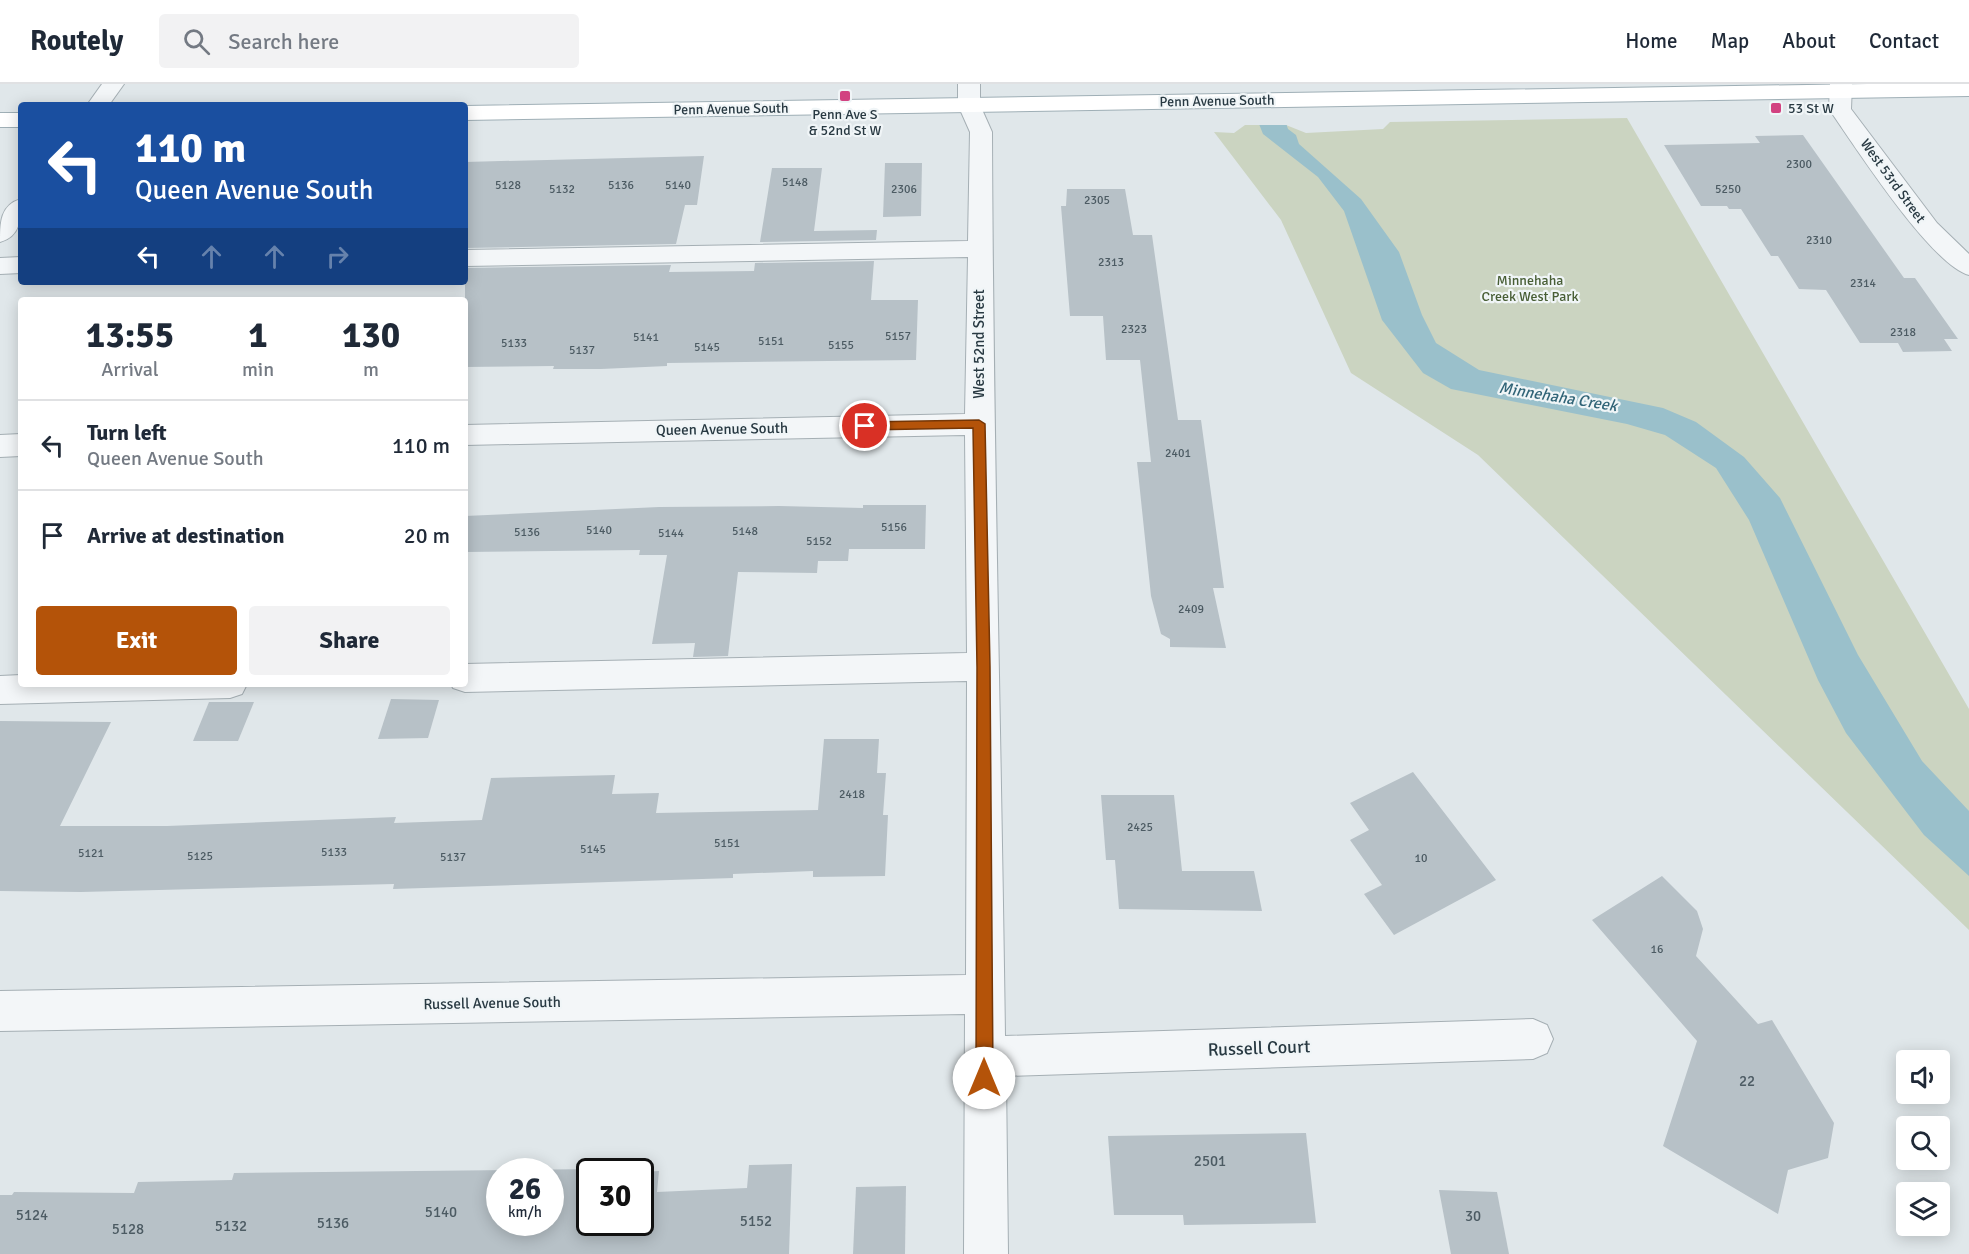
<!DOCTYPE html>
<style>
:root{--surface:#fff;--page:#f2f2f3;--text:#1f2937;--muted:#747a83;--line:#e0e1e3;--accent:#b45309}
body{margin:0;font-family:Signika,sans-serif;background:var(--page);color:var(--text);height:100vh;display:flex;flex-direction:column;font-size:22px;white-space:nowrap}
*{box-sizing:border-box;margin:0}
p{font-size:20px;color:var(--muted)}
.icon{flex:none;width:33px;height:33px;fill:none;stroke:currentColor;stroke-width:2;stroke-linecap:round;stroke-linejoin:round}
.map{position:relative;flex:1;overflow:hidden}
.details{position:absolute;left:18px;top:213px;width:450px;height:390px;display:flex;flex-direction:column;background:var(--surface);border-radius:6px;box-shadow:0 3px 15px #0003}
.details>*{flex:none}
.guide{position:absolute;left:18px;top:18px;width:450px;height:183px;border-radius:6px;box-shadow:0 3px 15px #0003;background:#1a4fa0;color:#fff;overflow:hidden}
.fabs{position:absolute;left:1896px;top:966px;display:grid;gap:12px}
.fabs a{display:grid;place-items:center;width:54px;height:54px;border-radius:6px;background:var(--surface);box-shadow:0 3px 15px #0003;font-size:30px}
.speed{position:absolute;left:486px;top:1074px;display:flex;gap:12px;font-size:30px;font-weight:700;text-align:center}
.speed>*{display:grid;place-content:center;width:78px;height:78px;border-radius:50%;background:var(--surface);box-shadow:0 3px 15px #0003;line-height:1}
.speed small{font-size:15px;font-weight:400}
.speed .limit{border:3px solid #111;border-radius:9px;background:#fff;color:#111}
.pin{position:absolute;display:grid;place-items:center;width:51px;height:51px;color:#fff;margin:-26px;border:3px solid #fff;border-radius:50%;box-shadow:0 2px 6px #0007}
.me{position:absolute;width:66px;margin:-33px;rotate:0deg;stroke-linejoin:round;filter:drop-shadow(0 0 4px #0008)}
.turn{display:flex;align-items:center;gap:21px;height:126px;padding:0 18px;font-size:27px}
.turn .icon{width:78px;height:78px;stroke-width:2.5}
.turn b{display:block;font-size:42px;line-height:51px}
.lanes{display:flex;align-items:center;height:57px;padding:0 18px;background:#0003;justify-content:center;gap:30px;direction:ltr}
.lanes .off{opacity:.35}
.eta{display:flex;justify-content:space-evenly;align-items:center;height:102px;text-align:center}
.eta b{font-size:36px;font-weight:800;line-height:42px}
.button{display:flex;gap:12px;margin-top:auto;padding:12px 18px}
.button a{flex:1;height:69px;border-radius:6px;background:var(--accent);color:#fff;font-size:24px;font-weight:800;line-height:69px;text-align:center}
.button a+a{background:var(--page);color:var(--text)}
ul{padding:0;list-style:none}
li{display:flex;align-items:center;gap:18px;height:90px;padding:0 18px;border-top:2px solid var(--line)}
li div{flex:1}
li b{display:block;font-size:22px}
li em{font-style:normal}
header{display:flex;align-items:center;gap:36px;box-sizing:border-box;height:84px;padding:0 30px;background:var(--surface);border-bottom:2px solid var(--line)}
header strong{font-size:28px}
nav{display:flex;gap:33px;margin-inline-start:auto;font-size:21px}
.search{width:420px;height:54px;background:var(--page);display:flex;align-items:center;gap:15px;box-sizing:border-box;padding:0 21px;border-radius:6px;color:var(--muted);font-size:22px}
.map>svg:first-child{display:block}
</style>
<header>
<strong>Routely</strong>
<div class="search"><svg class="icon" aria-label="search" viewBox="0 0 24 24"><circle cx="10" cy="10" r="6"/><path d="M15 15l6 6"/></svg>Search here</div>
<nav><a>Home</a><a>Map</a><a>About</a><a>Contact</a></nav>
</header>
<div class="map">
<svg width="1969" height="1170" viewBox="0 0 1969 1170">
<rect width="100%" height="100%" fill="#e0e7ea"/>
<polygon fill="#cbd4c1" points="1627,34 1969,625 1969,846 1478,371 1351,289 1281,136 1214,48 1234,49 1245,41 1286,41 1306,49 1383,45 1390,38"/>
<polygon fill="#9ac0cb" points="1243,0 1273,0 1288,45 1296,51 1299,60 1361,115 1399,168 1422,231 1436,259 1479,286 1663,324 1696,338 1744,373 1780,414 1858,571 1922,677 1969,727 1969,792 1924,751 1846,649 1818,596 1749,436 1716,384 1665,351 1627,340 1451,305 1423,289 1382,236 1344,127 1318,93 1263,50"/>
<polygon fill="#e0e7ea" points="1240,0 1276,0 1290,41 1256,41"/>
<g fill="#b7c1c7" fill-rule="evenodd">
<polygon points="1803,51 1904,194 1915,194 1958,255 1944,255 1952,267 1903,268 1898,259 1860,259 1826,206 1799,205 1778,172 1771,172 1741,125 1729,125 1727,122 1701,122 1664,61 1760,59 1755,52"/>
<polygon points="704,72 697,121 685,121 676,160 465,164 465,78"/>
<polygon points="885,79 922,79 921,132 883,133"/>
<polygon points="772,84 822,84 814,147 877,146 876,156 760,158"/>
<polygon points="1067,105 1125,105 1133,151 1152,151 1178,336 1201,336 1224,504 1213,504 1226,564 1170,563 1170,555 1161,550 1151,512 1137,378 1151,378 1140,276 1106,276 1103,232 1070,232 1061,122 1066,122"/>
<polygon points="874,177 871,216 918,216 916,276 667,279 667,282 601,285 553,285 554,282 465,283 465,184 671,181 669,188 754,187 755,179"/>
<polygon points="863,421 926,421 925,465 849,465 848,477 818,477 817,489 738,488 728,572 693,573 695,559 652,560 667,471 639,471 640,466 465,468 465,432 659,423 779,422 863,424"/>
<polygon points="391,615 439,616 428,654 378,655"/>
<polygon points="209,618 254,618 238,657 193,657"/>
<polygon points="0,637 111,638 60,742 167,742 396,733 394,739 482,736 491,694 615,691 612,710 659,709 656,729 818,726 824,655 879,655 877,689 886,689 883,731 888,731 885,792 813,793 813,787 733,790 733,794 393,805 394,800 81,808 0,807"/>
<polygon points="1413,688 1496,796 1394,851 1364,810 1382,801 1350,756 1369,746 1350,719"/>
<polygon points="1101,711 1174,711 1182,787 1254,787 1262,827 1119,825 1115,776 1106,776"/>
<polygon points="1662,792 1697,827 1703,845 1696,872 1758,940 1772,936 1834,1039 1828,1074 1788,1086 1778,1130 1663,1062 1697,957 1592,836"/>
<polygon points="1306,1049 1316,1139 1184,1141 1183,1131 1114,1131 1108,1052"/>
<path d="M 792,1080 L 789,1170 L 0,1170 L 0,1111 L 12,1111 L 14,1108 L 134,1109 L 138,1098 L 232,1096 L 234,1089 L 595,1085 L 594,1088 L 590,1088 L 590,1138 L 640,1138 L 640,1088 L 659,1087 L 657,1108 L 747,1104 L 749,1081 ZM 500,1088 L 550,1088 L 550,1138 L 500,1138 Z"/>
<polygon points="906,1102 905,1170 853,1170 856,1103"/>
<polygon points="1439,1106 1497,1108 1509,1170 1451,1170"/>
</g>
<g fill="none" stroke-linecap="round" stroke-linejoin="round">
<defs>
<g id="minor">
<polygon points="102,0 124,0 109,21 87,21"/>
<path d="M 958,0 L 980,0 L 980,21 L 992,48 C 993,349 1001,651 1005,952 L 1533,935 L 1547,941 L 1553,955 L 1547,969 L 1533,975 L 1006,992 L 1008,1170 L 964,1170 L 965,930 L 0,947 L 0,907 L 966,891 L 967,597 L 465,608 L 453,604 L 451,600 L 465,600 L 465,580 L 967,569 L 965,351 L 465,361 L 465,341 L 965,330 L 968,173 L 465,182 L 465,166 L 968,157 L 970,48 L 958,21 Z"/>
<path d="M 1830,0 L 1852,0 L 1851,25 L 1937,139 L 1969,170 L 1969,191 C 1931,181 1854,61 1829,25 Z"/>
<path d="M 21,115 C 21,134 21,152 0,158 C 0,139 0,121 21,115 Z"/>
<polygon points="21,173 21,189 0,190 0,174"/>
<polygon points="21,350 21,372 0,373 0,351"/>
<polygon points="21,591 21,600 247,600 242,610 230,614 0,620 0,592"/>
</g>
<g id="major">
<polygon points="1867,0 1969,0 1969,12 465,36 465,22"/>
<rect x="0" y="29" width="21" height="14"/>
</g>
</defs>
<use href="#minor" stroke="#a5afb4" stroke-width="2"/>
<use href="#major" stroke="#9fafb6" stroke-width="2"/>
<use href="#minor" fill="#f3f6f8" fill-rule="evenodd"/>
<use href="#major" fill="#fff" fill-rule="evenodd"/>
</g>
<polygon fill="#b45309" stroke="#753606" stroke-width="1.5" points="979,336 985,340 990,583 993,994 990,1000 984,1003 978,1000 976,994 977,583 973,344 865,346 859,342 865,338"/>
<g fill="#d24281" stroke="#f0f5f7" stroke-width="2">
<rect x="839" y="6" width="12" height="12" rx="3"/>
<rect x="1770" y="18" width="12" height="12" rx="3"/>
</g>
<g text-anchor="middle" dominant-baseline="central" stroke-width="4.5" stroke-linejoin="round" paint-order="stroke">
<g font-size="12" fill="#4c5b63">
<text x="1799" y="80">2300</text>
<text x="795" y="98">5148</text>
<text x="508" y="101">5128</text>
<text x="621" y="101">5136</text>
<text x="678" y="101">5140</text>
<text x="562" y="105">5132</text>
<text x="904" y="105">2306</text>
<text x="1728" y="105">5250</text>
<text x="1097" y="116">2305</text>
<text x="1819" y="156">2310</text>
<text x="1111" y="178">2313</text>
<text x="1863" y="199">2314</text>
<text x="1134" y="245">2323</text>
<text x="1903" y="248">2318</text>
<text x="898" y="252">5157</text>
<text x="646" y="253">5141</text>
<text x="771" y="257">5151</text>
<text x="514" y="259">5133</text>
<text x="841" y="261">5155</text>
<text x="707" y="263">5145</text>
<text x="582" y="266">5137</text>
<text x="1178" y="369">2401</text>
<text x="894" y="443">5156</text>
<text x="599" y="446">5140</text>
<text x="745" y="447">5148</text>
<text x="527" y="448">5136</text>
<text x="671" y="449">5144</text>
<text x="819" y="457">5152</text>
<text x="1191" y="525">2409</text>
<text x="852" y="710">2418</text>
<text x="1140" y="743">2425</text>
<text x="727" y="759">5151</text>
<text x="593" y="765">5145</text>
<text x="334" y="768">5133</text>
<text x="91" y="769">5121</text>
<text x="200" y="772">5125</text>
<text x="453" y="773">5137</text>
<text x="1421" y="774">10</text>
<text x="1657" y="865">16</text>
</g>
<g font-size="14" fill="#283942" stroke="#f0f5f7">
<text transform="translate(1217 17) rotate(-1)">Penn Avenue South</text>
<text transform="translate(731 25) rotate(-1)">Penn Avenue South</text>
<text transform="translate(1893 97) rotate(54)">West 53rd Street</text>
</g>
<g font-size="14" fill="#283942" stroke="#f0f5f7" text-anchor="start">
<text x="1788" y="24">53 St W</text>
<text x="845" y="30" text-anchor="middle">Penn Ave S<tspan x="845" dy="16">&amp; 52nd St W</tspan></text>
</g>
<g font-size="14" fill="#485e35" stroke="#f0f5f7">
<text x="1530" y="196">Minnehaha<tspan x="1530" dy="16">Creek West Park</tspan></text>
</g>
<g font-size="15" fill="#283942" stroke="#f0f5f7">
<text transform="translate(979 260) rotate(-90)">West 52nd Street</text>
<text transform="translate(722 345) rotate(-1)">Queen Avenue South</text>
<text transform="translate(492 919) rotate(-1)">Russell Avenue South</text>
</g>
<g font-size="15" fill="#4c5b63">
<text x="1747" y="997">22</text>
<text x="1210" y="1077">2501</text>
<text x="441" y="1128">5140</text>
<text x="32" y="1131">5124</text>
<text x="1473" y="1132">30</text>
<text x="756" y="1137">5152</text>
<text x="333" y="1139">5136</text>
<text x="231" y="1142">5132</text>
<text x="128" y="1145">5128</text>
</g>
<g font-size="16" font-style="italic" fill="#316477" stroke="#f0f5f7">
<text transform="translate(1558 313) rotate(9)">Minnehaha Creek</text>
</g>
<g font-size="18" fill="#283942" stroke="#f0f5f7">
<text transform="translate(1259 964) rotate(-2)">Russell Court</text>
</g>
</g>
</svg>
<div class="fabs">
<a><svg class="icon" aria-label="sound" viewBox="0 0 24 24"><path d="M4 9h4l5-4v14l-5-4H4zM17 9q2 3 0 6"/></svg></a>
<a><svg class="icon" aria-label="search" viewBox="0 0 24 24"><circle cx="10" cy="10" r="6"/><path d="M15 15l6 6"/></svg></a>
<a><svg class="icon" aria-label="layers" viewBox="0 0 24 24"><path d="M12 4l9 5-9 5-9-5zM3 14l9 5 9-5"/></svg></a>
</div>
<div class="speed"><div>26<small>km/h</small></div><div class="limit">30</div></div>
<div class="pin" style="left:865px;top:342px;background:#d93025"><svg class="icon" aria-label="arrive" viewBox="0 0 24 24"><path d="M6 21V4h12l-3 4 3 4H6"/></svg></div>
<svg class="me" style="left:984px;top:994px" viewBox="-20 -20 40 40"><circle r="19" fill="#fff"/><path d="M0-13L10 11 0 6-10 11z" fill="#b45309"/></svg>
<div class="guide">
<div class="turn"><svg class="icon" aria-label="left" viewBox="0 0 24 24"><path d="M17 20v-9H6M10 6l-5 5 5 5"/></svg><div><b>110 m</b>Queen Avenue South</div></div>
<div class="lanes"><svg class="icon" aria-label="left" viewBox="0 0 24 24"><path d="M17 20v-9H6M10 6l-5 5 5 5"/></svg><svg class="icon off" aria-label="ahead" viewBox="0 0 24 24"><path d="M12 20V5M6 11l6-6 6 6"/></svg><svg class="icon off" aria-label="ahead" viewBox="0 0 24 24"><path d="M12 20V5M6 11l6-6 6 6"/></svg><svg class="icon off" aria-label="right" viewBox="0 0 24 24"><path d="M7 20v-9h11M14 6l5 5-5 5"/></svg></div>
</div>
<section class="details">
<div class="eta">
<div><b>13:55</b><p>Arrival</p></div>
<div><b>1</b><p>min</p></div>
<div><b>130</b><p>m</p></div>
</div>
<ul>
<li><svg class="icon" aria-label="left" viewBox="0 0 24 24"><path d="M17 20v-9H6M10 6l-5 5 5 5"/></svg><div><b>Turn left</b><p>Queen Avenue South</p></div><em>110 m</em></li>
<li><svg class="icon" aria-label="arrive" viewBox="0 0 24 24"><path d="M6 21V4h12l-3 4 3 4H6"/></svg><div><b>Arrive at destination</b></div><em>20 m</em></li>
</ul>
<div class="button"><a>Exit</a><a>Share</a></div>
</section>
</div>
